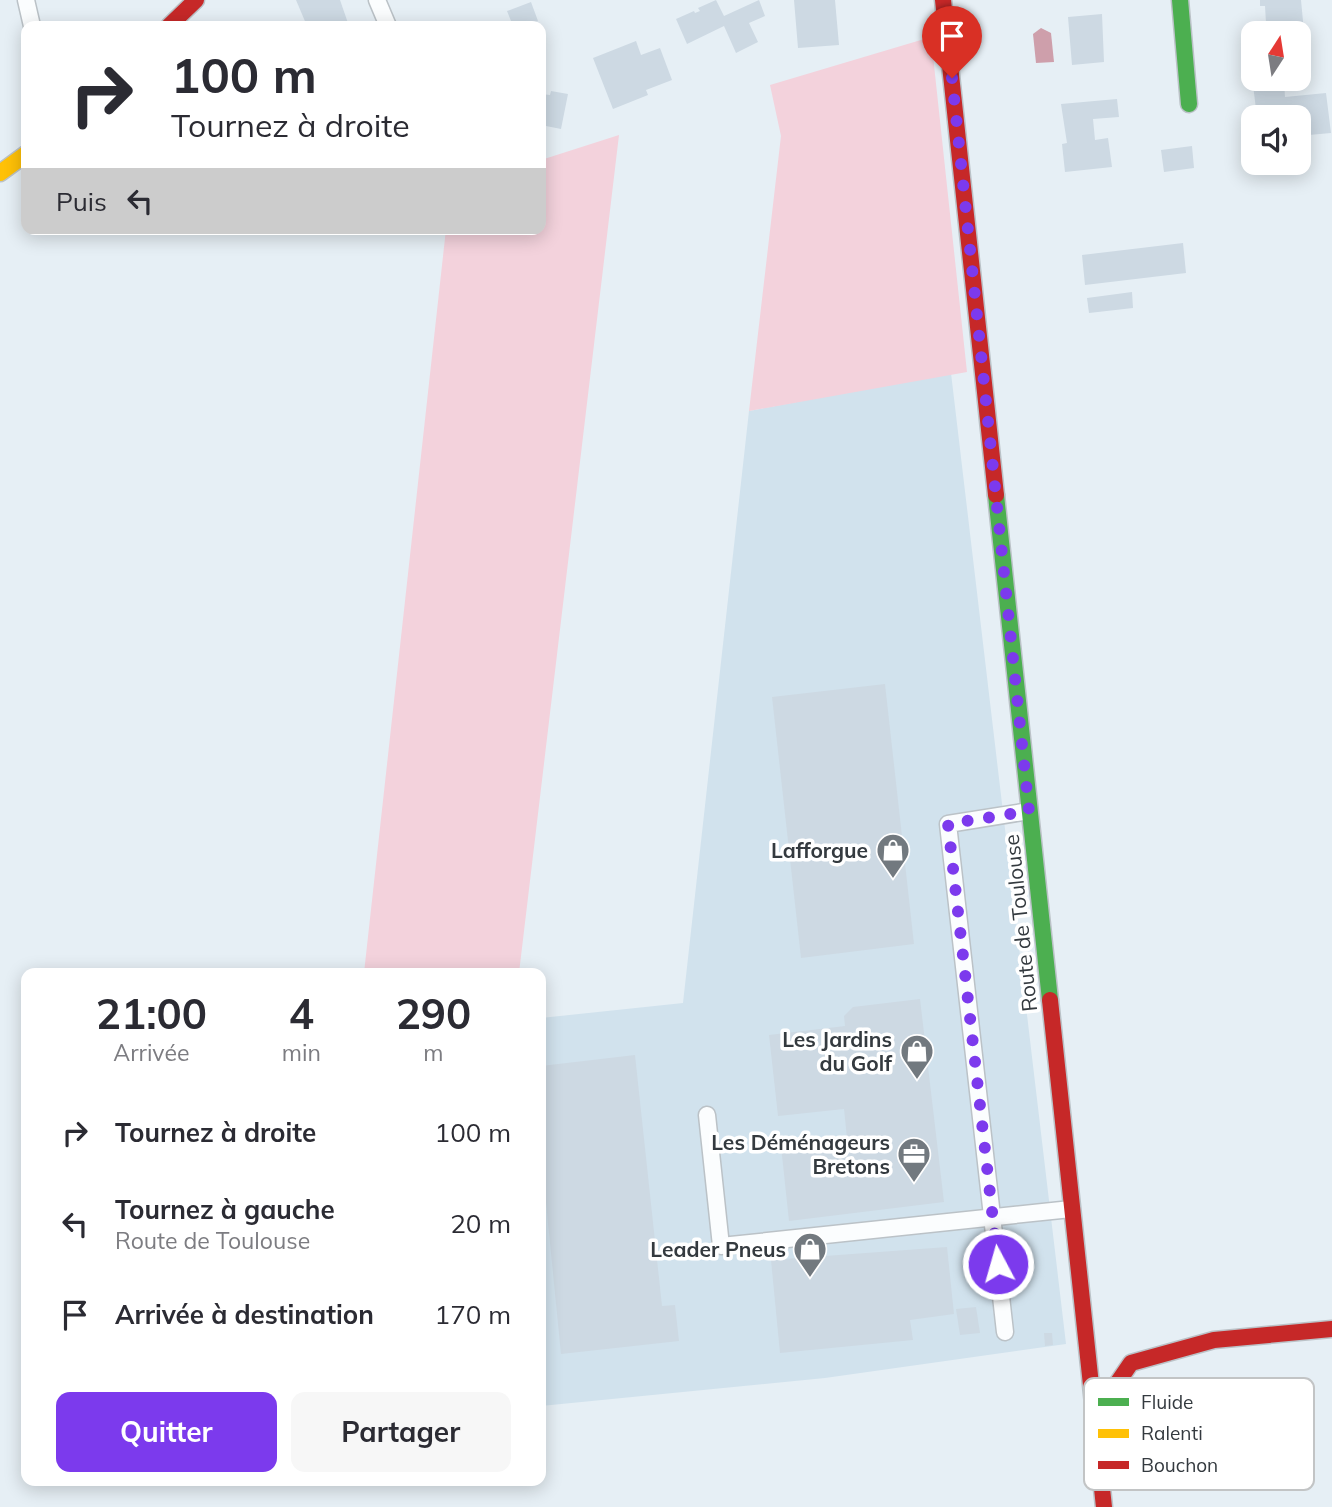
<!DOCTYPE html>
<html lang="fr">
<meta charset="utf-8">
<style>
:root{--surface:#fff;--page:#f7f7f7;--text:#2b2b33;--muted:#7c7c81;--accent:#7c3aed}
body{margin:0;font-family:Mulish,sans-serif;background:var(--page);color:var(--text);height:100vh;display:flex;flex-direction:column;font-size:26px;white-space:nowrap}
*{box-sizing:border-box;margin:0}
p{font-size:23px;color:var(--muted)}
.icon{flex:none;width:38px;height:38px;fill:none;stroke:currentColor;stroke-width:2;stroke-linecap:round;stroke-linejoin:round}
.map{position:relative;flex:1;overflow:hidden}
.drawer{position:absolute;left:21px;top:968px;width:525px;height:518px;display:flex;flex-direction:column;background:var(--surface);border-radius:14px;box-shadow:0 4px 18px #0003}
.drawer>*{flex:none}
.guide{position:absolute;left:21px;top:21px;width:525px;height:214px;border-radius:14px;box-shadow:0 4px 18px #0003;background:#fff;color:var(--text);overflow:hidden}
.needle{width:46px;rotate:12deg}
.controls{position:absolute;left:1241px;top:21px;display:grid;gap:14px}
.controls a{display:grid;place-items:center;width:70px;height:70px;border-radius:14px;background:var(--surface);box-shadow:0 4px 18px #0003;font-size:35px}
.pin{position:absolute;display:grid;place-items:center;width:60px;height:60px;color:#fff;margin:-72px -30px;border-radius:50% 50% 50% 0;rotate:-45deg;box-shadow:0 0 7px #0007}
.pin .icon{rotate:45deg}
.me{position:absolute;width:77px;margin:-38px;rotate:354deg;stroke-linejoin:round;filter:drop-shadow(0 0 5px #0008)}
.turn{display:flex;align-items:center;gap:24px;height:147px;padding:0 35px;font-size:32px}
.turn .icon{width:91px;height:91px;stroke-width:2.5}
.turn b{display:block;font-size:49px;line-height:60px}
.then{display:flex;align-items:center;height:66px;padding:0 35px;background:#0003;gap:14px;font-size:26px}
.eta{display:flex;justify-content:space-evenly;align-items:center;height:119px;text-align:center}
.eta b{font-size:42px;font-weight:700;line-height:49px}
.primary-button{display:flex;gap:14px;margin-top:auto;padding:14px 35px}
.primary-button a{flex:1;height:80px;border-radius:14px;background:var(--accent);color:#fff;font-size:28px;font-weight:700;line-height:80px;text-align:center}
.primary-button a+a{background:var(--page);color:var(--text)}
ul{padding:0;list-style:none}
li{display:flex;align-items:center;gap:21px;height:91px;padding:0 35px}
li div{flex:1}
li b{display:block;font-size:26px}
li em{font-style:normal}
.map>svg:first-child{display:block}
</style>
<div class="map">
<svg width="1332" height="1507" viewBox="0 0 1332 1507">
<rect width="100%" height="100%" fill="#e6eff5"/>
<polygon fill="#d1e2ed" points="951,373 1066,1344 825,1378 541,1406 541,1018 683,1003 749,411"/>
<g fill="#f3d2dc">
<polygon points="931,37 967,372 749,411 781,136 770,85"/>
<polygon points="619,135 519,973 364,973 446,229 541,229 541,160"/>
</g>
<polygon fill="#ce9fab" points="1041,28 1051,33 1054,62 1036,63 1033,34"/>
<g fill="#cdd9e3">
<polygon points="296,0 340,0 349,26 307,26"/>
<polygon points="716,0 724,16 759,0 765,16 749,23 758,42 736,53 724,26 687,44 676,19 694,11 695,13 700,11 698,8"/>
<polygon points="794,0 835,0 839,45 798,48"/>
<polygon points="1260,0 1301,0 1306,53 1298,53 1298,33 1261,33 1261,25 1266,23 1265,6 1260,6"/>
<polygon points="531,2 538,21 533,23 534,26 513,26 507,11"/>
<polygon points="1102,14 1104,62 1072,65 1068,17"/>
<polygon points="636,41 641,55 660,48 672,80 646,90 648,95 613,109 593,58"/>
<polygon points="1284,82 1285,97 1326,93 1331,133 1298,136 1298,117 1257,117 1253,85"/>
<polygon points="551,91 568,94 561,129 541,125 541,94 550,95"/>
<polygon points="1117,99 1119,117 1093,119 1095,140 1108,138 1112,167 1065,172 1062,144 1067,143 1061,104"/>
<polygon points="1192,146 1194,168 1164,172 1161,150"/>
<polygon points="1183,243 1186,273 1085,285 1082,255"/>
<polygon points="1132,292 1133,308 1089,313 1087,298"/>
<polygon points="885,684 914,944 801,958 772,697"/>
<polygon points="920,999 944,1202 789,1221 781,1146 847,1138 844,1109 778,1116 769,1035 845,1026 844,1016 853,1007"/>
<polygon points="635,1055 662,1306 675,1305 679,1341 561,1354 541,1152 541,1066"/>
<polygon points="947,1247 954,1314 910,1320 913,1340 780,1353 771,1260"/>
<polygon points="976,1307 980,1333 960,1335 956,1309"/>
<polygon points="1044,1333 1052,1333 1053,1345 1045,1346"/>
</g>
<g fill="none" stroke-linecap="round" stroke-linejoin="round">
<defs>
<g id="lane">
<polyline points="26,0 32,26"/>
<polyline points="377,0 388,26"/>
<polyline points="707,1115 721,1246 1071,1209"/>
<polyline points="1005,1332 948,824 1029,811"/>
</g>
<g id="fast">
<polyline points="1180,0 1189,104"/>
<polyline points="996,495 1050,1000"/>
</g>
<polyline id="slow" points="0,173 26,154"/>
<g id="jam">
<polyline points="943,0 996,495"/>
<polyline points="169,26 196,0"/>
<polyline points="1050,1000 1104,1507"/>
<polyline points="1123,1443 1118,1382 1131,1363 1214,1340 1332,1329"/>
</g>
</defs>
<use href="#lane" stroke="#bbc2c7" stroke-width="19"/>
<use href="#fast" stroke="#bbc2c7" stroke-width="19"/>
<use href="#slow" stroke="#bbc2c7" stroke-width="19"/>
<use href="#jam" stroke="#bbc2c7" stroke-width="19"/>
<use href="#lane" stroke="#fbfdfe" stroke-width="16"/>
<use href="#fast" stroke="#4caf50" stroke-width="16"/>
<use href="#slow" stroke="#ffc107" stroke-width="16"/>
<use href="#jam" stroke="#c62828" stroke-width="16"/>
</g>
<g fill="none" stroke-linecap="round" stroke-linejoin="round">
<polyline stroke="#7c3aed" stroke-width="12" stroke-dasharray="0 21.6" points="952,78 1029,811 948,824 998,1264"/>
</g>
<defs>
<symbol id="shop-pin" viewBox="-11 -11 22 30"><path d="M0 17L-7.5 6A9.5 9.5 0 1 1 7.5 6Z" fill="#72797f" stroke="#fff"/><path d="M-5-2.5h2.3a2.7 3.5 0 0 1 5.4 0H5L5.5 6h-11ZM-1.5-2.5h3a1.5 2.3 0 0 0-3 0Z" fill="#fff"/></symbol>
<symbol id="office-pin" viewBox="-11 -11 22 30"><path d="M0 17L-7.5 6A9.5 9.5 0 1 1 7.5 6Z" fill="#72797f" stroke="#fff"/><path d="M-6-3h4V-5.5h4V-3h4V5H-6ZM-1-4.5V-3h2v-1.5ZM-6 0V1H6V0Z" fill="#fff"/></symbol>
</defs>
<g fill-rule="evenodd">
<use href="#shop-pin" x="874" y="831" width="38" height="52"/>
<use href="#shop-pin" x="898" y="1032" width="38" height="52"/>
<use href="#office-pin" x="895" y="1135" width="38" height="52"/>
<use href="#shop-pin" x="791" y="1230" width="38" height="52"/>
</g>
<g text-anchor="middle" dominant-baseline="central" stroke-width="7" stroke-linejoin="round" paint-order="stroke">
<g font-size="21" font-weight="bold" fill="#343a3f" stroke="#fff" text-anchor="end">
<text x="868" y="850">Lafforgue</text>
<text x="892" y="1039">Les Jardins<tspan x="892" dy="24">du Golf</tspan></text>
<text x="890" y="1142">Les Déménageurs<tspan x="890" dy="24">Bretons</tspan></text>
<text x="786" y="1249">Leader Pneus</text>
</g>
<g font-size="21" fill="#343a3f" stroke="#fff">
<text transform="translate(1020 923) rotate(-96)">Route de Toulouse</text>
</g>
</g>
<rect x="1084" y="1378" width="230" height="112" rx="10" fill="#fff" stroke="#c2c4c5" stroke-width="2"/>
<rect x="1098" y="1398" width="31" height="8" fill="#4caf50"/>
<rect x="1098" y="1429" width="31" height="9" fill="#ffc107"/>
<rect x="1098" y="1461" width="31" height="8" fill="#c62828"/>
<g font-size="19" fill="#343a3f">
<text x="1141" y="1409">Fluide</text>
<text x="1141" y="1440">Ralenti</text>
<text x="1141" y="1472">Bouchon</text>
</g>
</svg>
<div class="controls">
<a><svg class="needle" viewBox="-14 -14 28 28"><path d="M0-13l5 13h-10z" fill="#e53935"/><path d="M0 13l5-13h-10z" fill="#7c7c81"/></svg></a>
<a><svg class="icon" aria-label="sound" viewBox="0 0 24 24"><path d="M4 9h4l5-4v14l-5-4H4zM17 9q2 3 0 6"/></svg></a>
</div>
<div class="pin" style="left:952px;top:78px;background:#d93025"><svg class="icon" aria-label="arrive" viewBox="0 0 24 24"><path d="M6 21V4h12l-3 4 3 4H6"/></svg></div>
<svg class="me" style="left:998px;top:1264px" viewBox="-20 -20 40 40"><circle r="17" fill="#7c3aed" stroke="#fff" stroke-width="3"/><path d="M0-11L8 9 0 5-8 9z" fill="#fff"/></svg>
<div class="guide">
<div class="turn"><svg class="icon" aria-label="right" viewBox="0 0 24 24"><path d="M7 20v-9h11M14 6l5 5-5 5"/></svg><div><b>100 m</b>Tournez à droite</div></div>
<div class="then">Puis<svg class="icon" aria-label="left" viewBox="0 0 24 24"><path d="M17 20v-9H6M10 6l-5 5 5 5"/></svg></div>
</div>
<section class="drawer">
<div class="eta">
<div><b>21:00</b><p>Arrivée</p></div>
<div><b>4</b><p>min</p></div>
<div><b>290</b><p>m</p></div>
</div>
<ul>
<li><svg class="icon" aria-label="right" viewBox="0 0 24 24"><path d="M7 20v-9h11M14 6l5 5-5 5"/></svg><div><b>Tournez à droite</b></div><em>100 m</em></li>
<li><svg class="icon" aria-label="left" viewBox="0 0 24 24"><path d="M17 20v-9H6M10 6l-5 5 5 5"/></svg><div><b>Tournez à gauche</b><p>Route de Toulouse</p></div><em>20 m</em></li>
<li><svg class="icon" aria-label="arrive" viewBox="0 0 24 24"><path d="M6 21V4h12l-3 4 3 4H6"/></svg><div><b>Arrivée à destination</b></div><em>170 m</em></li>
</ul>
<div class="primary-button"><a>Quitter</a><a>Partager</a></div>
</section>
</div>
